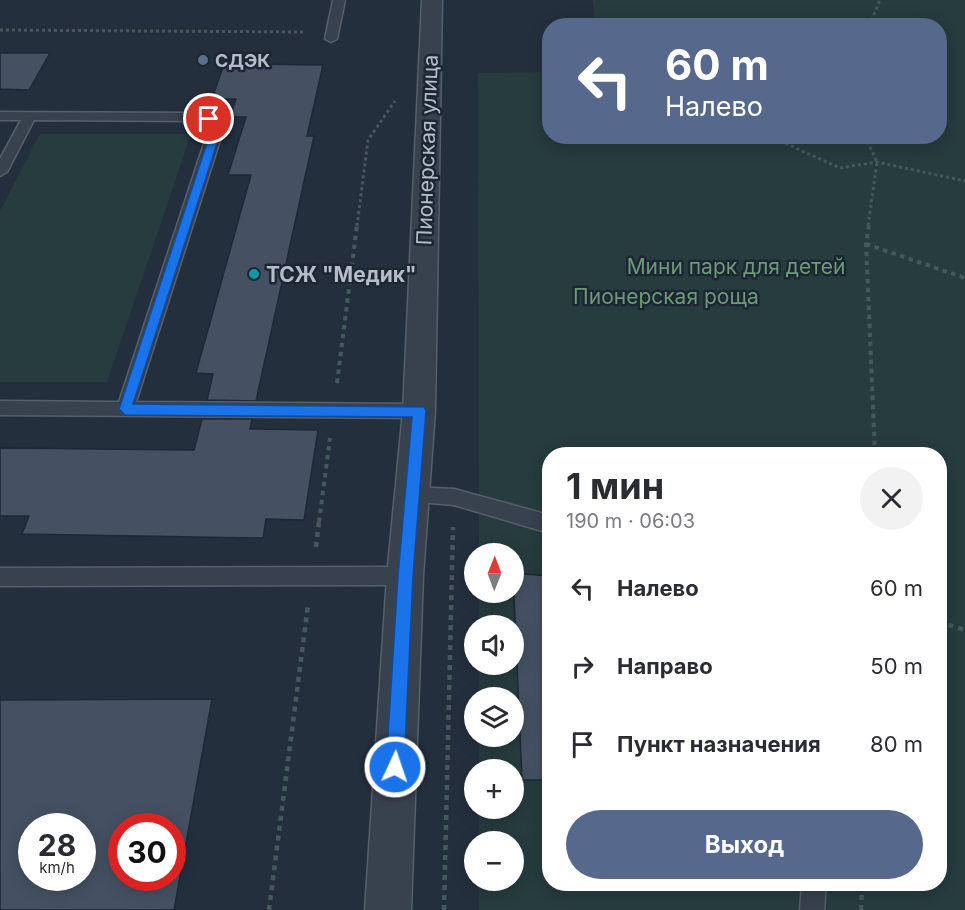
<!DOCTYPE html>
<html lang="ru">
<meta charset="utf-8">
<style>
:root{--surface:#fff;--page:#f2f2f3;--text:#2b2b33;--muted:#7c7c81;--accent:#56698c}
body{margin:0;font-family:Inter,sans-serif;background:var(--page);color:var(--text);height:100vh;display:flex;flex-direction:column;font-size:22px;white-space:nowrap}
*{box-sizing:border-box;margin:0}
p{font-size:20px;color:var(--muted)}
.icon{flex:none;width:33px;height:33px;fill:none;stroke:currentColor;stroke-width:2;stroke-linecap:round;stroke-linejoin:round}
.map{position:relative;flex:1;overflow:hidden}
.drawer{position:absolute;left:542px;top:447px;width:405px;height:444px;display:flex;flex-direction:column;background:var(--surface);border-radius:24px;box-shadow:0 3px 15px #0003}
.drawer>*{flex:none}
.hud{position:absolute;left:542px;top:18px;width:405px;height:126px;border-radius:24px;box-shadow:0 3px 15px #0003;background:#56698c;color:#fff;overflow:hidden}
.needle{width:39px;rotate:1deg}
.controls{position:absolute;left:464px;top:543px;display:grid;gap:12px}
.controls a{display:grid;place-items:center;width:60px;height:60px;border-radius:50%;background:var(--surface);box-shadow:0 3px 15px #0003;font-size:30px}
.speed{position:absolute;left:18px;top:813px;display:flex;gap:12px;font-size:30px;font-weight:700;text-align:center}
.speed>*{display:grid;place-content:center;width:78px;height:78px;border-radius:50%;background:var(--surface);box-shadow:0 3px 15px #0003;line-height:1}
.speed small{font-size:15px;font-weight:400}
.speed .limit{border:9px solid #d22;background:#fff;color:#111}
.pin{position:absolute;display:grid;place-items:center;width:51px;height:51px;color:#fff;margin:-26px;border:3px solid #fff;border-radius:50%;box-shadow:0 2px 6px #0007}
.me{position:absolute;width:66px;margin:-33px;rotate:3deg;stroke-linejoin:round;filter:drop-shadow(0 0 4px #0008)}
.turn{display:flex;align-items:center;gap:21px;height:126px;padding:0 24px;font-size:27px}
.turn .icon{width:78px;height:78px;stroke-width:2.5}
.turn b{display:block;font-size:42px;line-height:51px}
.round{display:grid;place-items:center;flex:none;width:63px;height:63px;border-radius:32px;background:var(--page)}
.summary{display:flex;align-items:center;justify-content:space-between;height:102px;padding:0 24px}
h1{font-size:36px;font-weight:700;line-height:45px}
.action{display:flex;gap:12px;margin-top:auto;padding:12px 24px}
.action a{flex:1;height:69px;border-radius:36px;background:var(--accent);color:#fff;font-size:24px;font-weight:700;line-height:69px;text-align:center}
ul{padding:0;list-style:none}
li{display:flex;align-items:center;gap:18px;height:78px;padding:0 24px}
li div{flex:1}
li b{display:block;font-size:22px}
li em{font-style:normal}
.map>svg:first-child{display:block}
</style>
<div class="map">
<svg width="965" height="910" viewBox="0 0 965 910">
<rect width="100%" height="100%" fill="#242f3e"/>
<g fill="#263c3f" fill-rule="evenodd">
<path d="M 593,0 L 965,0 L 965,910 L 479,910 L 479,881 L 513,880 L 513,842 L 479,841 L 479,809 L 513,808 L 513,770 L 479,769 L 479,737 L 513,736 L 513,698 L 479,697 L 479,665 L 513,664 L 513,626 L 479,625 L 479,593 L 513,592 L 513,554 L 479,553 L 478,73 L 549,72 L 549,136 L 939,136 L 939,26 L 595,25 ZM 549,454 L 939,454 L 939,884 L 549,884 Z"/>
<polygon points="40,134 191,134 107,382 0,382 0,211"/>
</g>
<g fill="#455162" stroke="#1f2835" stroke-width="1.5" fill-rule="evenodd">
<polygon points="0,53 50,53 29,90 0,89"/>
<polygon points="224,64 323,65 307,136 314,136 256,401 207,400 213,374 196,373 251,175 228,175 246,117 230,117 236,99 212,99"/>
<polygon points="202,419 252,419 250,429 318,430 304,520 266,519 263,538 22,534 29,516 0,516 0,448 194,450"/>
<polygon points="513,573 549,576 549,780 522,780"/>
<path d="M 212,699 L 174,910 L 0,910 L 0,700 ZM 32,826 L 82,826 L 82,878 L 32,878 ZM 122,826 L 172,826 L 172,878 L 122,878 Z"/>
</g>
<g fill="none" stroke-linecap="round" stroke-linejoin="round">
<defs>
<g id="lane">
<polygon points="333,0 345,0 337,39 331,42 325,39"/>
<polygon points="0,112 199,113 214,116 222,124 223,131 136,402 419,404 425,406 428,411 425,416 419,418 0,415 0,401 119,402 210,125 199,121 34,120 7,172 0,176 0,159 21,120 0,120"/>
<polygon points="413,487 454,489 549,515 549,533 454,505 406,501 404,495 406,489"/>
<polygon points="405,567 412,569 415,576 412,583 405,585 0,586 0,568"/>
<polygon points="802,884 826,884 824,910 800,910"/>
</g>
<polygon id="street" points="422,0 442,0 435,411 423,576 411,910 365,910 387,576 403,411"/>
</defs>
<use href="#lane" stroke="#565f6c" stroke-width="3"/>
<use href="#street" stroke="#565f6c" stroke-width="3"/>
<g stroke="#44595c" stroke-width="3" stroke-dasharray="3 3" stroke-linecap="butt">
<polyline points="869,26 880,0"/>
<polyline points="0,30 304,32"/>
<polyline points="769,136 840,168 877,162 965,181"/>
<polyline points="865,136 877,162 868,226"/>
<polyline points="357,226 368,140 395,101"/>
</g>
<g stroke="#44595c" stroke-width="4" stroke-dasharray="4.5 4.5" stroke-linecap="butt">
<polyline points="869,225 866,244 875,454"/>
<polyline points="866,244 965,278"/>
<polyline points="337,383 357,225"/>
<polyline points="319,522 330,438"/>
</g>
<g stroke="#44595c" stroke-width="4.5" stroke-dasharray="5 5" stroke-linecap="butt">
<polyline points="316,547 319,521"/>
<polyline points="939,622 965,630"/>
<polyline points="269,910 308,605"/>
<polyline points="444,910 453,527"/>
<polyline points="861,910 862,884"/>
</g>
<use href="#lane" fill="#38414e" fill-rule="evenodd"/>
<use href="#street" fill="#38414e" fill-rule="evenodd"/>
</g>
<polygon fill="#1a73e8" stroke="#114b97" stroke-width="1.5" points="206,117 212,117 219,122 221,131 133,404 424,407 426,411 413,576 404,767 401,773 395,775 389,773 386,767 398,576 412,417 125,415 119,409 211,131 211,125 204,119"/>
<circle fill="#5c6f8a" stroke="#1d2633" stroke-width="2" cx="203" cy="60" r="6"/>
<circle fill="#0f9aa8" stroke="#1d2633" stroke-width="2" cx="254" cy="274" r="6"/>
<g text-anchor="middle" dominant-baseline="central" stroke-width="5" stroke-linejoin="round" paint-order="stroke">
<g font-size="18" font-weight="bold" fill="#b4bcc9" stroke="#1d2633" text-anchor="start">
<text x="215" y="60">СДЭК</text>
</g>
<g font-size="21" fill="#b4bcc9" stroke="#1d2633">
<text transform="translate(427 150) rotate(-88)">Пионерская улица</text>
</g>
<g font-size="21" fill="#6b9a76" stroke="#1d2633">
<text x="736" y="266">Мини парк для детей</text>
<text x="666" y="296">Пионерская роща</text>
</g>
<g font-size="21" font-weight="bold" fill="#b4bcc9" stroke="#1d2633" text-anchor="start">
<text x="266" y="274">ТСЖ "Медик"</text>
</g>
</g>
</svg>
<div class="controls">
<a><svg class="needle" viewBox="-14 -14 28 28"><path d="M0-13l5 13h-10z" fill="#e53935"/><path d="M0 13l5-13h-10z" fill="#7c7c81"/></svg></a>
<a><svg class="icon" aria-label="sound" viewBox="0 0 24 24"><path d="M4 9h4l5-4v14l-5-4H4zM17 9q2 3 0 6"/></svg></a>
<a><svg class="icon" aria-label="layers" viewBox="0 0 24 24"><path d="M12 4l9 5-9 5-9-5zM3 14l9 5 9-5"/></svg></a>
<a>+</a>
<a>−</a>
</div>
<div class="speed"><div>28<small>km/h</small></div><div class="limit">30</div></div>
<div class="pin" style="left:209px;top:119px;background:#d93025"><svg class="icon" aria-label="arrive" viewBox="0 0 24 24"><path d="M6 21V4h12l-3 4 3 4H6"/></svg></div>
<svg class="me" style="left:395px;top:767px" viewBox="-20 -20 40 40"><circle r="17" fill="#1a73e8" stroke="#fff" stroke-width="3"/><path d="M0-11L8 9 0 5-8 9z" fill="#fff"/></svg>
<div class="hud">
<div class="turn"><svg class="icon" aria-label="left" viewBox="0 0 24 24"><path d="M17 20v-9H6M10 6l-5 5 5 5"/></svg><div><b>60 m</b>Налево</div></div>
</div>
<section class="drawer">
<div class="summary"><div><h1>1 мин</h1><p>190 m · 06:03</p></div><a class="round"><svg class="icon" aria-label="close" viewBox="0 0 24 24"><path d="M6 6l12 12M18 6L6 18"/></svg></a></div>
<ul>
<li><svg class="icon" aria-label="left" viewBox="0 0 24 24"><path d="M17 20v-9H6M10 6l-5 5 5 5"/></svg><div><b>Налево</b></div><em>60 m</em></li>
<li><svg class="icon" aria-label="right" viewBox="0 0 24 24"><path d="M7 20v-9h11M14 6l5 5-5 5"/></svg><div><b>Направо</b></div><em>50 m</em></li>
<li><svg class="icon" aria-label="arrive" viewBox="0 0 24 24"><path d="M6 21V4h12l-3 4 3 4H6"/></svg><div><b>Пункт назначения</b></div><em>80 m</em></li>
</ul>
<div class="action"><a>Выход</a></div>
</section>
</div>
